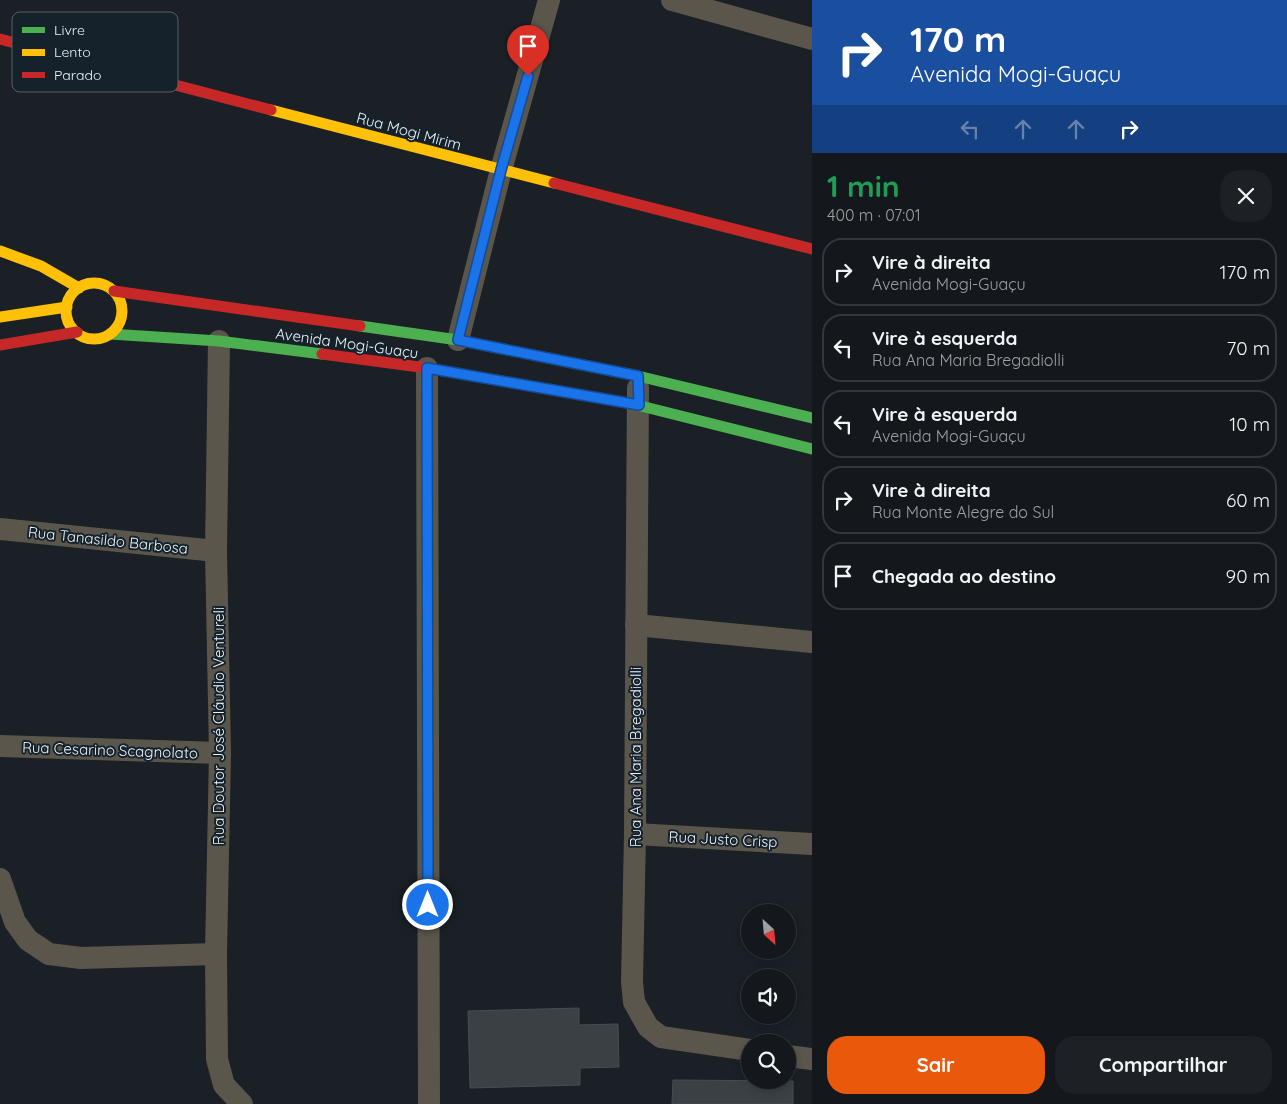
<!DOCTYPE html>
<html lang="pt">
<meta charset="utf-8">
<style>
:root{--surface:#14181c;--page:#1d2125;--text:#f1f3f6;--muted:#9da0a3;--line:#33373b;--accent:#ea580c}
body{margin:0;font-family:Quicksand,sans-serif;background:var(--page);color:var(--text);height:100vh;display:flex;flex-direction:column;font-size:19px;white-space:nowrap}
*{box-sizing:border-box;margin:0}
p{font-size:16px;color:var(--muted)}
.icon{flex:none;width:28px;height:28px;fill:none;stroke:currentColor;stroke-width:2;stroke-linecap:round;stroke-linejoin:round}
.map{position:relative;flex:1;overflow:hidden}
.side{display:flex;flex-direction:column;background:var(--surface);width:475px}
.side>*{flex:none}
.top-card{background:#1a4fa0;color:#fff;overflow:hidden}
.needle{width:32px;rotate:154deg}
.fabs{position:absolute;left:741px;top:904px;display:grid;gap:10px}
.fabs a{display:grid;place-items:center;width:55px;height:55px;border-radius:50%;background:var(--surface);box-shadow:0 2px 8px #0003,0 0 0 1px var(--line);font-size:25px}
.pin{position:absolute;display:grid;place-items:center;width:42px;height:42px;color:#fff;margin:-51px -21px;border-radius:50% 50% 50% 0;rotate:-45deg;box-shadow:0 0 5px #0007}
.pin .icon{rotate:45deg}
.me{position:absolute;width:55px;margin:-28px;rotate:0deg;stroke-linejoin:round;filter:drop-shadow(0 0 4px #0008)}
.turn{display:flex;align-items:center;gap:18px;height:105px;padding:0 15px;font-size:22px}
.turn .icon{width:65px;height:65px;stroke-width:2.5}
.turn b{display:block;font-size:35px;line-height:42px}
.lanes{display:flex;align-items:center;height:48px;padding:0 15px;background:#0003;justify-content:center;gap:25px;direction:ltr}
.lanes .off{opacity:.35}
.round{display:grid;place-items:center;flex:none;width:52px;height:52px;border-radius:20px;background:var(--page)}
.head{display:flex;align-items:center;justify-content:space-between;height:85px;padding:0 15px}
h1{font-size:30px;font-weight:700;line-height:38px;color:#1e9e55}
.primary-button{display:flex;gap:10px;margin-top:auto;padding:10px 15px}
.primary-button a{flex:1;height:58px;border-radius:20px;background:var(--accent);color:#fff;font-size:20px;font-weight:700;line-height:58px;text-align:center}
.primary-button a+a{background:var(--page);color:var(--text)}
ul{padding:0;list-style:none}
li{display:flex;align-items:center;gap:15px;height:68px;margin:0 10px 8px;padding:0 5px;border:2px solid var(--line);border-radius:20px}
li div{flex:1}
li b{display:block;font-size:19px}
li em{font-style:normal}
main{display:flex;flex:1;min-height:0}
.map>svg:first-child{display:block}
</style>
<main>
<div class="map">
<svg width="812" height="1104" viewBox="0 0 812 1104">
<rect width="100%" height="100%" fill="#1a2026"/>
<g fill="#3a4044" stroke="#474d52">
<polygon points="579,1008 579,1025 618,1024 619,1067 580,1068 580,1085 470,1088 468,1011"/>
<polygon points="673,1080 793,1081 793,1104 672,1104"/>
</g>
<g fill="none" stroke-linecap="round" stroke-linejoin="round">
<g stroke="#5b564b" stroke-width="22">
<polyline points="672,0 812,39"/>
<polyline points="458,340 501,170 549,0"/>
<polyline points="219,341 216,551 220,753 216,954 217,1059 224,1085 242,1104"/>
<polyline points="427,368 429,1104"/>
<polyline points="638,388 635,834 632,982 634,1002 648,1027 661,1037 750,1050"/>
<polyline points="0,529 216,551"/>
<polyline points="636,625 812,642"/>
<polyline points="0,746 220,753"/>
<polyline points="635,834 812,844"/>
<polyline points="0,879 15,922 28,940 49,954 81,958 216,954"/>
<polyline points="788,1056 812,1059"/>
</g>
<g stroke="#4caf50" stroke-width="11">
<polyline points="360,326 458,340 638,376 812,418"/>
<polyline points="110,334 219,341 322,354"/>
<polyline points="633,404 812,449"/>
</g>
<g stroke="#ffc107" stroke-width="11">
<polyline points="271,110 554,183"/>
<polyline points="0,251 41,266 79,288"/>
<circle cx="94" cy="311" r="28"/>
<polyline points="0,317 67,307"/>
</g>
<g stroke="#c62828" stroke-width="11">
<polyline points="0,39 271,110"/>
<polyline points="554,183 812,249"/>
<polyline points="114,291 360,326"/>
<polyline points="0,345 77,332"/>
<polyline points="322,354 427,368 633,404"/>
</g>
</g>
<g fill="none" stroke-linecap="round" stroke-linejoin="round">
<defs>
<polyline id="route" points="428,905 427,368 639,405 638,376 458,340 501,170 528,76"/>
</defs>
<use href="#route" stroke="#114b97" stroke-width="12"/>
<use href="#route" stroke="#1a73e8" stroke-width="9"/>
</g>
<g text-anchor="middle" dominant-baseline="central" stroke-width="4" stroke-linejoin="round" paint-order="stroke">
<g font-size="15" fill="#ebf4fa" stroke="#15212b">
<text transform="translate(409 131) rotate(15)">Rua Mogi Mirim</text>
<text transform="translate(347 343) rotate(8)">Avenida Mogi-Guaçu</text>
<text transform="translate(108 540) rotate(6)">Rua Tanasildo Barbosa</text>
<text transform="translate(218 726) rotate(-90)">Rua Doutor José Cláudio Ventureli</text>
<text transform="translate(110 750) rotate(2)">Rua Cesarino Scagnolato</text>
<text transform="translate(635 757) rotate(-90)">Rua Ana Maria Bregadiolli</text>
<text transform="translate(723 839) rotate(3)">Rua Justo Crisp</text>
</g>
</g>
<rect x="12" y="12" width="166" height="80" rx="8" fill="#15212b" stroke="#556069" stroke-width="1"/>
<rect x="22" y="27" width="23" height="6" fill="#4caf50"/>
<rect x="22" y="49" width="23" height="7" fill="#ffc107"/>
<rect x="22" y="72" width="23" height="6" fill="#c62828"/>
<g font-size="14" fill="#ebf4fa">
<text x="54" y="35">Livre</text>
<text x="54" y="57">Lento</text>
<text x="54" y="80">Parado</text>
</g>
</svg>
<div class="fabs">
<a><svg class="needle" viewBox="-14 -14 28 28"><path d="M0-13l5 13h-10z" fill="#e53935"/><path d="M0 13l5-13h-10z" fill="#9da0a3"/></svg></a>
<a><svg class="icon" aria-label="sound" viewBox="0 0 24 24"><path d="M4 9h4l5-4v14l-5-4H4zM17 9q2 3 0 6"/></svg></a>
<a><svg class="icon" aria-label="search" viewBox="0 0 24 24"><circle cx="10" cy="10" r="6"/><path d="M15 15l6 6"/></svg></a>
</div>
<div class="pin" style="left:528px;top:76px;background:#d93025"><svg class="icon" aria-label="arrive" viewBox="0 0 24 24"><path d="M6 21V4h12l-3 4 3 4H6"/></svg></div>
<svg class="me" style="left:428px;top:905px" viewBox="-20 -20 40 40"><circle r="17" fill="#1a73e8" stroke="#fff" stroke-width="3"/><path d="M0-11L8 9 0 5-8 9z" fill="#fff"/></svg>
</div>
<section class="side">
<div class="top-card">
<div class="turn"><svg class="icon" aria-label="right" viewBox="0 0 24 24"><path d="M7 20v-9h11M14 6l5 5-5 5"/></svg><div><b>170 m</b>Avenida Mogi-Guaçu</div></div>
<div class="lanes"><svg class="icon off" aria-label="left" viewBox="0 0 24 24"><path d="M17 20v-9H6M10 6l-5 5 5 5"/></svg><svg class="icon off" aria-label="ahead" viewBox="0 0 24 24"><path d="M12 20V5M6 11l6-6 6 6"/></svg><svg class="icon off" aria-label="ahead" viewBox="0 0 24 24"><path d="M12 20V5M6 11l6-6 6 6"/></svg><svg class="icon" aria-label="right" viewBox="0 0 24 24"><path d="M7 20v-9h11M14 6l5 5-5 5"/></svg></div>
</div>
<div class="head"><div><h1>1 min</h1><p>400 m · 07:01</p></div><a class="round"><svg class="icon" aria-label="close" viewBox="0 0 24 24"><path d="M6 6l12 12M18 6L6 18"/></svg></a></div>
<ul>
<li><svg class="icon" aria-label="right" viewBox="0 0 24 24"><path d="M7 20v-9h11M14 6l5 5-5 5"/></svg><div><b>Vire à direita</b><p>Avenida Mogi-Guaçu</p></div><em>170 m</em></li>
<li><svg class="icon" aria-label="left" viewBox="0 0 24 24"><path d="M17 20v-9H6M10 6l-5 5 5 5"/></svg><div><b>Vire à esquerda</b><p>Rua Ana Maria Bregadiolli</p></div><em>70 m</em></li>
<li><svg class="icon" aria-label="left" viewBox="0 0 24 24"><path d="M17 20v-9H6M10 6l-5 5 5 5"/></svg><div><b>Vire à esquerda</b><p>Avenida Mogi-Guaçu</p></div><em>10 m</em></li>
<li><svg class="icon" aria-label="right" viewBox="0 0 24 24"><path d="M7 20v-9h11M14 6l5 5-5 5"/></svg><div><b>Vire à direita</b><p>Rua Monte Alegre do Sul</p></div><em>60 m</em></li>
<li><svg class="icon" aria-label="arrive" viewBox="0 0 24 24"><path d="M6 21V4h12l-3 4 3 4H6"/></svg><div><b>Chegada ao destino</b></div><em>90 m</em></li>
</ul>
<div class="primary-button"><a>Sair</a><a>Compartilhar</a></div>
</section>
</main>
